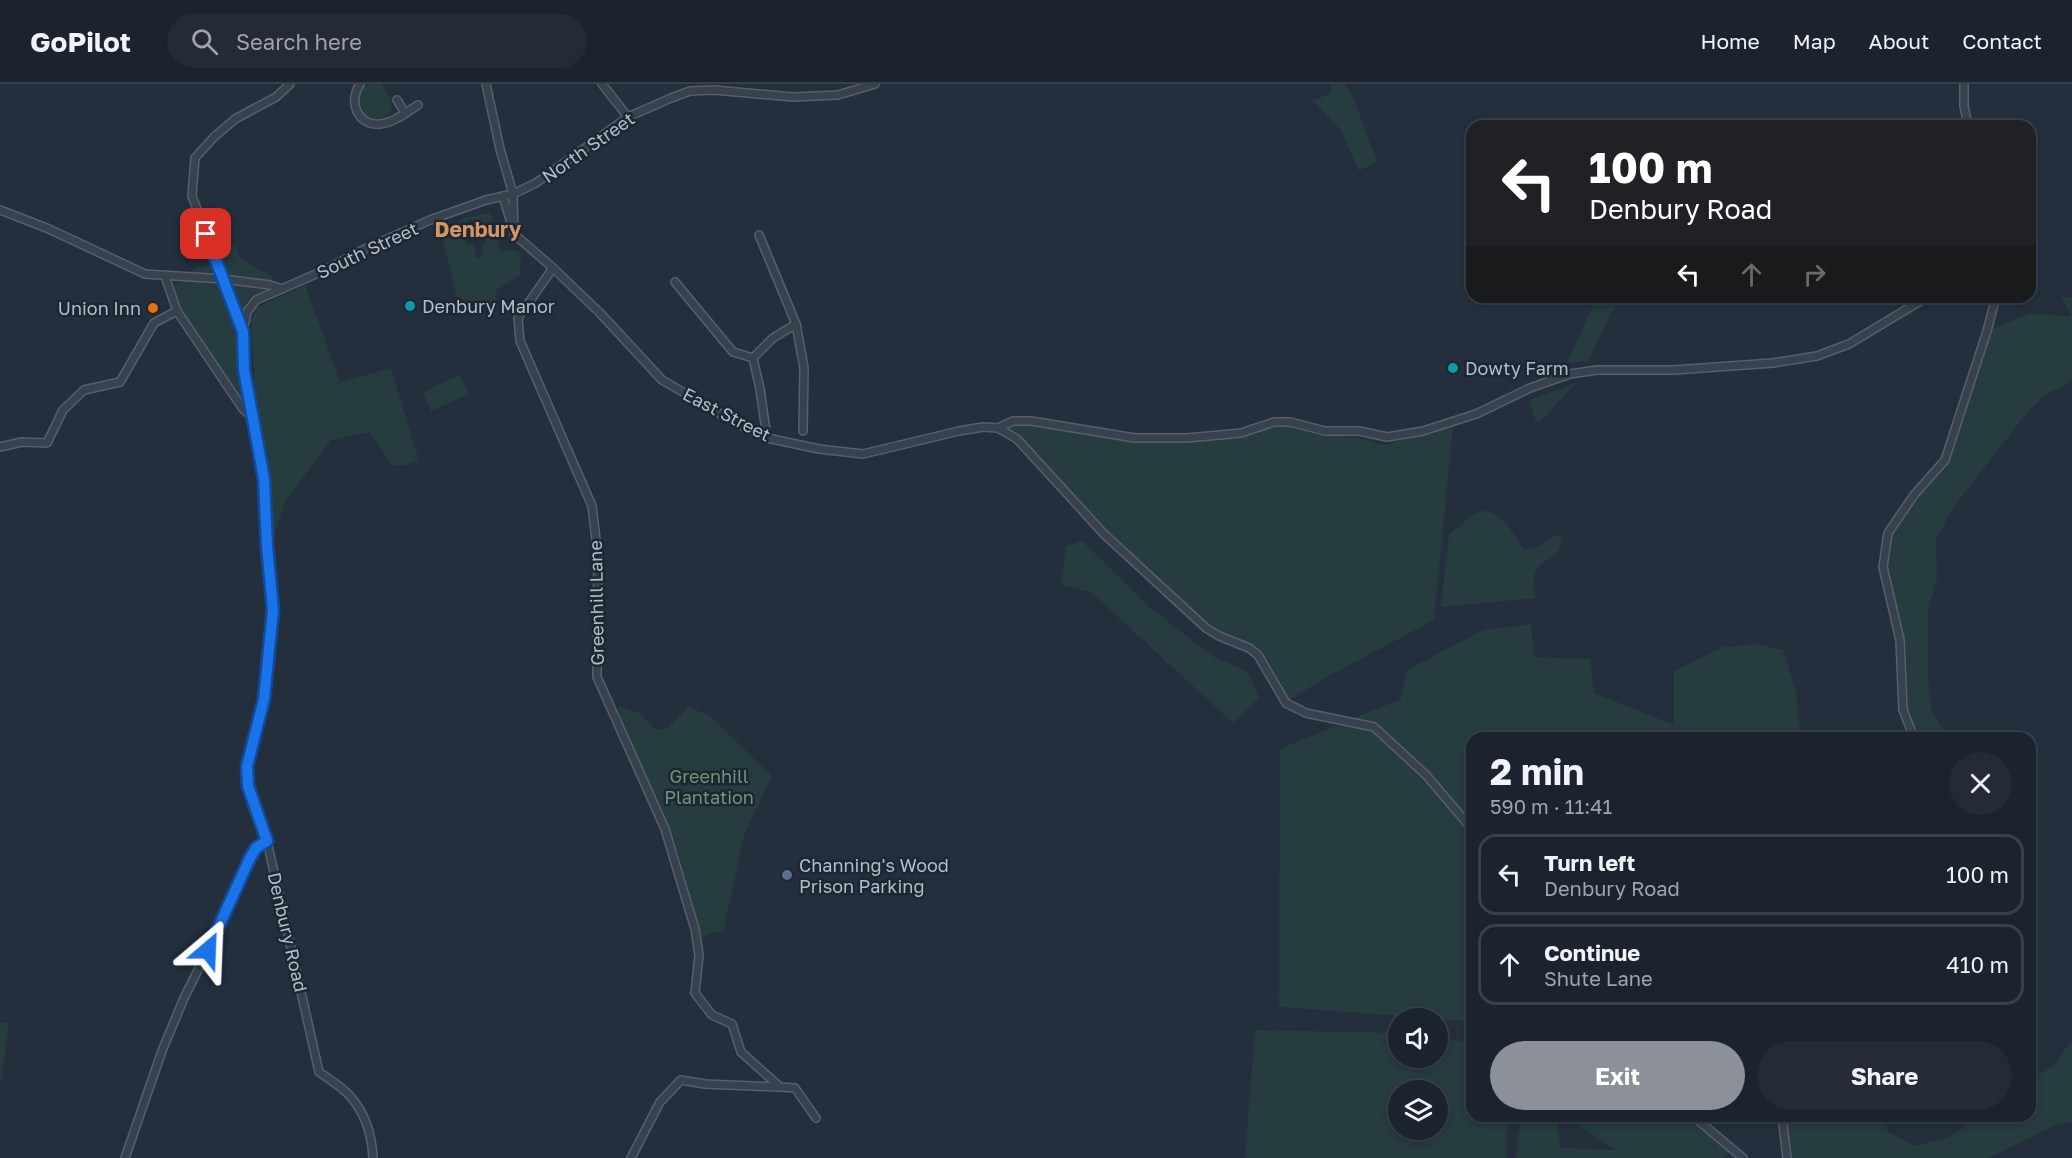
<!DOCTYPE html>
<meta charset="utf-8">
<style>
:root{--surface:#1b232e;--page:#242b36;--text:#f1f3f6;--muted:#a0a4aa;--line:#39404a;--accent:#8c9099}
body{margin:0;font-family:"Golos Text",sans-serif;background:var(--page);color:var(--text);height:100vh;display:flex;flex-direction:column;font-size:22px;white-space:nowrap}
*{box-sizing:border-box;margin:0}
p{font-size:20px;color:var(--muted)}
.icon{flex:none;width:33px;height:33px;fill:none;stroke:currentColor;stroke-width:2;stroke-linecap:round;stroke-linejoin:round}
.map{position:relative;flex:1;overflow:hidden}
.panel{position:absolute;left:1466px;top:648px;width:570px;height:390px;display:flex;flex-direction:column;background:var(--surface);border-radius:18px;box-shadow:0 3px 9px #0003,0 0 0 2px var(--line)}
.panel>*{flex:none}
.hud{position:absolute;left:1466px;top:36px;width:570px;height:183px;border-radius:18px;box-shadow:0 3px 9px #0003,0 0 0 2px var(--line);background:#202124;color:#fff;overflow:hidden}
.controls{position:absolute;left:1388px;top:924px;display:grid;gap:12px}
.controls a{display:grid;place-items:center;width:60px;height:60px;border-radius:50%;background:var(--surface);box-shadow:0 3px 9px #0003,0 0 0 2px var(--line);font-size:30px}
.pin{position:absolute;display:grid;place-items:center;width:51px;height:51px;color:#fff;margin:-26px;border-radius:12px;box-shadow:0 3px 9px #0006}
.me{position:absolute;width:66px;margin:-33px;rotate:26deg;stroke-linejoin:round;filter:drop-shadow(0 0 4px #0008)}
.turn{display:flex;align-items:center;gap:21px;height:126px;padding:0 24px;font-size:27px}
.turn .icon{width:78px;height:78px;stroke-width:2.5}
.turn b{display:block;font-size:42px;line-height:51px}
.lanes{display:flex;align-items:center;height:57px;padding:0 24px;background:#0003;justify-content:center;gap:30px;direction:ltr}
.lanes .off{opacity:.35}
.round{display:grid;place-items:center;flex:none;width:63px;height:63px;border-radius:32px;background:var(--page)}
.head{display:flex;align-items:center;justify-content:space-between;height:102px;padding:0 24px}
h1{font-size:36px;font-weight:700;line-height:45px}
.action{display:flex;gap:12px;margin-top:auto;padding:12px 24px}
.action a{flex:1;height:69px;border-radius:36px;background:var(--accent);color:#fff;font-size:24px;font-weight:700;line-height:69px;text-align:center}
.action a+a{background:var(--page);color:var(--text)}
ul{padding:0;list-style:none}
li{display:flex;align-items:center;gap:18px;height:81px;margin:0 12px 9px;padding:0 12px;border:3px solid var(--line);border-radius:18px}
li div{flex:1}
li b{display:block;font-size:22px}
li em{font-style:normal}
header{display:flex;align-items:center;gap:36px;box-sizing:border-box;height:84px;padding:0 30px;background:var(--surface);border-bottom:2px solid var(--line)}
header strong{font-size:28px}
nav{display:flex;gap:33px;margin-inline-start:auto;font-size:21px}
.search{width:420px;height:54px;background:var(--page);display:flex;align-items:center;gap:15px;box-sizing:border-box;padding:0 21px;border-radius:33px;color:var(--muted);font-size:22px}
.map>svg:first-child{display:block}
</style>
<header>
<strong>GoPilot</strong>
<div class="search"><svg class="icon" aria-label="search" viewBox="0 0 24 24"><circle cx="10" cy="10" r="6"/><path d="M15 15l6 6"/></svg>Search here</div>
<nav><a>Home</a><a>Map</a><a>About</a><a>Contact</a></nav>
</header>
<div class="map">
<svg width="2072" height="1074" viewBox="0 0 2072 1074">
<rect width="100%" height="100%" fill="#242f3e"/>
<g fill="#263c3f" fill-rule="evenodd">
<path d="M 363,0 L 381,0 C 388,9 394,17 391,28 C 377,40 369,38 358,23 L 358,8 Z"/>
<polygon points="1331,0 1344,0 1353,13 1377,77 1359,87 1341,46 1313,17 1331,9"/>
<path d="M 490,129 L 501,167 L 514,166 L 521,169 L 520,191 L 495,207 L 497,217 L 461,230 L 441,149 L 465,134 ZM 478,135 L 480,153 L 485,152 L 486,160 L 482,161 L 483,173 L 476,174 L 474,161 L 467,161 L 466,154 L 471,153 L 471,148 L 466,149 L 465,140 L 468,139 L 468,136 Z"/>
<polygon points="216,154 227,162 236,160 239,173 274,194 266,206 250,213 241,232 238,250 245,319 242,319 183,228 174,202 194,185 220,177 211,155"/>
<polygon points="305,201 340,298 391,284 419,377 405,381 393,382 370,348 331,356 286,416 273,454 271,405 256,322 251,237 256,224"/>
<polygon points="2061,212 2072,214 2072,294 2066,301 2046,310 2029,326 1952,425 1936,456 1937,494 1928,525 1928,593 1931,625 1947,654 1916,654 1907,633 1904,594 1904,555 1892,520 1886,482 1888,449 1910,424 1947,374 1987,247 2029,230 2071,232"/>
<polygon points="1597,213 1624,213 1611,229 1588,277 1567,279"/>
<polygon points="460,291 469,310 431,327 423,308"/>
<polygon points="1576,299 1540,338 1536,338 1529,316"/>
<polygon points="1030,340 1134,358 1185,359 1241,354 1274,343 1290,342 1315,350 1354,353 1384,361 1453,343 1434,536 1325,594 1289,616 1261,568 1251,560 1223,549 1208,539 1106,446 1021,352 1005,344 1013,341"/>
<path d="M 1482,427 C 1505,427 1512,451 1525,466 L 1538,463 L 1554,451 L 1562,454 C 1561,477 1540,473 1535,489 C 1532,495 1535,507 1536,514 L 1441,523 L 1449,450 L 1473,431 Z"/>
<polygon points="1082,457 1154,527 1214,573 1248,588 1259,614 1233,639 1091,508 1061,501 1066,462"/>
<polygon points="1531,540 1534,573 1590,575 1594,609 1674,641 1674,587 1723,563 1754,560 1783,566 1796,608 1801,654 1472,654 1471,937 1279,923 1280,665 1401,615 1407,586 1483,546"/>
<polygon points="618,623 638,628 656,646 667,645 688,623 709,631 772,692 744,751 723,848 714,848 702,853 674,754 622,640"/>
<polygon points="0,938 9,940 1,998 0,997"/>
<path d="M 1255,946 L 1398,949 L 1398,974 L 1437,974 L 1437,954 L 1471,958 L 1472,1032 L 1506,1032 L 1507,1074 L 1245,1074 ZM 1398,1006 L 1437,1006 L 1437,1046 L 1398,1046 Z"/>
<polygon points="2072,956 2072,1038 2054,1042 1989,1074 1788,1074 1783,1032 1882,1032 1889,1049 1916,1062 1950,1053 1978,1032 2030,1032 2030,996 2054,981"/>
<polygon points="1521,1032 1557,1032 1560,1064 1618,1066 1607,1061 1565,1032 1687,1032 1729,1068 1724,1074 1516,1074"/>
</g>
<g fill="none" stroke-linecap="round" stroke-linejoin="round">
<defs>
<g id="minor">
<path d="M 360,0 C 348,17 357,42 380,40 C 393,39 407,28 418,21"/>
<polyline points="486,0 500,65 513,110 514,150 553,184 600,229 662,296 733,337 767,354 819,365 863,370 959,347 983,343 998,344 1013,337 1031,337 1135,354 1187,354 1241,349 1274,338 1290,338 1325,347 1359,347 1387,353 1423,347 1476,330 1530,304 1570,290 1597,286 1674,286 1773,279 1817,272 1849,260 1927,213"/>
<polyline points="602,0 628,33"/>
<polyline points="1964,0 1964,22 1968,42"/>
<polyline points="397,16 405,29"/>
<polyline points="503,112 511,139"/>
<polyline points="0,126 49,145 145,190 224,195 270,201 282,205"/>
<polyline points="759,151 796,240 804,284 803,347"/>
<polyline points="553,184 518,234 520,257 592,422 598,472 597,593 665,745 695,845 699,871 695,909 712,931 732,940 741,968 780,1003 795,1004 816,1034"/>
<polyline points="165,192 177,227 243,325 252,333"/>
<polyline points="675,198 733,268 753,274 760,305 767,354"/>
<polyline points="242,245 192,112 195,74 214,53 235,35 276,13 290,0"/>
<polyline points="753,274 773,254 796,240"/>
<polyline points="998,344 1017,355 1104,450 1206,544 1219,552 1249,564 1258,571 1286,619 1306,629 1374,643 1426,691 1472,745"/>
<polyline points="0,363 22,358 47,359 63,326 84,306 120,298 154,239 177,227"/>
<polyline points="1914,654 1903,626 1900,556 1883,483 1888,449 1914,411 1945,376 1987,247 1996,213"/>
<polyline points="1693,1032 1743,1074"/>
<polyline points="1782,1032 1787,1074"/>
<polyline points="125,1074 162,967 184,914 216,850 249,776 256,764 267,757"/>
<path d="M 373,1074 C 372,1052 365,1029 350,1012 C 342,1003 329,995 319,988 L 267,757 L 248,702 L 247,682 L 264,615 L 273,526 L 267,462 L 264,395 L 245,286 L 243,248 L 247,228 L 256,216 L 323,187 L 365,165 L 430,136 L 486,116 L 513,110 L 536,99 L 628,33 L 671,14 L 690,7 L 714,6 L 793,13 L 838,11 L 875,0"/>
<polyline points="631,1074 660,1018 681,996 705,1000 779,1003"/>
</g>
</defs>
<use href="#minor" stroke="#565f6c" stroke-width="10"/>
<use href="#minor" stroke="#38414e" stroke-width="7"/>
</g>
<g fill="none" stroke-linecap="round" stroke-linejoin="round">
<defs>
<polyline id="route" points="206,150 243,248 244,286 264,395 267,462 273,526 264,615 247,682 248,702 267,757 256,764 249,776 208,866"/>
</defs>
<use href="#route" stroke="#114b97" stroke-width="15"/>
<use href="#route" stroke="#1a73e8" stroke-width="10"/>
</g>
<g fill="#0f9aa8" stroke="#1d2633" stroke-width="2">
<circle cx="410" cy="222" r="6"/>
<circle cx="1453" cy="284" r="6"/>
</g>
<circle fill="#e8710a" stroke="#1d2633" stroke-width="2" cx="153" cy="224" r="6"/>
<circle fill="#5c6f8a" stroke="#1d2633" stroke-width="2" cx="787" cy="791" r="6"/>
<g text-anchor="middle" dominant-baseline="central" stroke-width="5" stroke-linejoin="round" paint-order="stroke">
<g font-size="18" fill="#b4bcc9" stroke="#1d2633">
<text transform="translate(588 63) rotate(-35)">North Street</text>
<text transform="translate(367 166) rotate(-25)">South Street</text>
<text transform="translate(727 330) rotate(27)">East Street</text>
<text transform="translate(596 519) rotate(-91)">Greenhill Lane</text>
<text transform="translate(288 848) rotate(77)">Denbury Road</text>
</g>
<g font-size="18" fill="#b4bcc9" stroke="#1d2633" text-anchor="start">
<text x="422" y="222">Denbury Manor</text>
<text x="141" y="224" text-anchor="end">Union Inn</text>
<text x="1465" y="284">Dowty Farm</text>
<text x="799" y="781">Channing's Wood<tspan x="799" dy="21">Prison Parking</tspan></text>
</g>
<g font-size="18" fill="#6b9a76" stroke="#1d2633">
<text x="709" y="692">Greenhill<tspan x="709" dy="21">Plantation</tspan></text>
</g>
<g font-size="21" font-weight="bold" fill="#d59563" stroke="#1d2633">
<text x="478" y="145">Denbury</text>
</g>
</g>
</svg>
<div class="controls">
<a><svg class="icon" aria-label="sound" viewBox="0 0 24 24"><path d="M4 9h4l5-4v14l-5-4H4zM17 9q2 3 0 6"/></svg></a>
<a><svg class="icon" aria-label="layers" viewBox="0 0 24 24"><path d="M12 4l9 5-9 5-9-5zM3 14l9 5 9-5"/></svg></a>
</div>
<div class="pin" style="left:206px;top:150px;background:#d93025"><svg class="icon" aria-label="arrive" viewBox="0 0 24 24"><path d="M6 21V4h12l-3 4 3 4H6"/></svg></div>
<svg class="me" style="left:208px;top:866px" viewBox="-20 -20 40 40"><path d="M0-17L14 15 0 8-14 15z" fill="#1a73e8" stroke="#fff" stroke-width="4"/></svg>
<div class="hud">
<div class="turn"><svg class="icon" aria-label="left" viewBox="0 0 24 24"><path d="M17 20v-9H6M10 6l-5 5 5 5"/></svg><div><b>100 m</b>Denbury Road</div></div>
<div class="lanes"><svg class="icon" aria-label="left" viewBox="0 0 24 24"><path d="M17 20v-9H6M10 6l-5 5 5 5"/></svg><svg class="icon off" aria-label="ahead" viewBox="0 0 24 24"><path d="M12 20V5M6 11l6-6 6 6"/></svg><svg class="icon off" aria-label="right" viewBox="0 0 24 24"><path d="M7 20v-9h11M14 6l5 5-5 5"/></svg></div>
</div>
<section class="panel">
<div class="head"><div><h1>2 min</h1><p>590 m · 11:41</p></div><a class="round"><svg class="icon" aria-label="close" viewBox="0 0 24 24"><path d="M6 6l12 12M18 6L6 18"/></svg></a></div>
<ul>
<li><svg class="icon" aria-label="left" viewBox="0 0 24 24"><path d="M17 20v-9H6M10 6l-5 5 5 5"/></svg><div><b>Turn left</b><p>Denbury Road</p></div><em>100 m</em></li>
<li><svg class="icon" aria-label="ahead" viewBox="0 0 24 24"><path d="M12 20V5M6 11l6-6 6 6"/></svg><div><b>Continue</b><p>Shute Lane</p></div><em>410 m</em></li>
</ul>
<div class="action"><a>Exit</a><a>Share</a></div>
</section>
</div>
